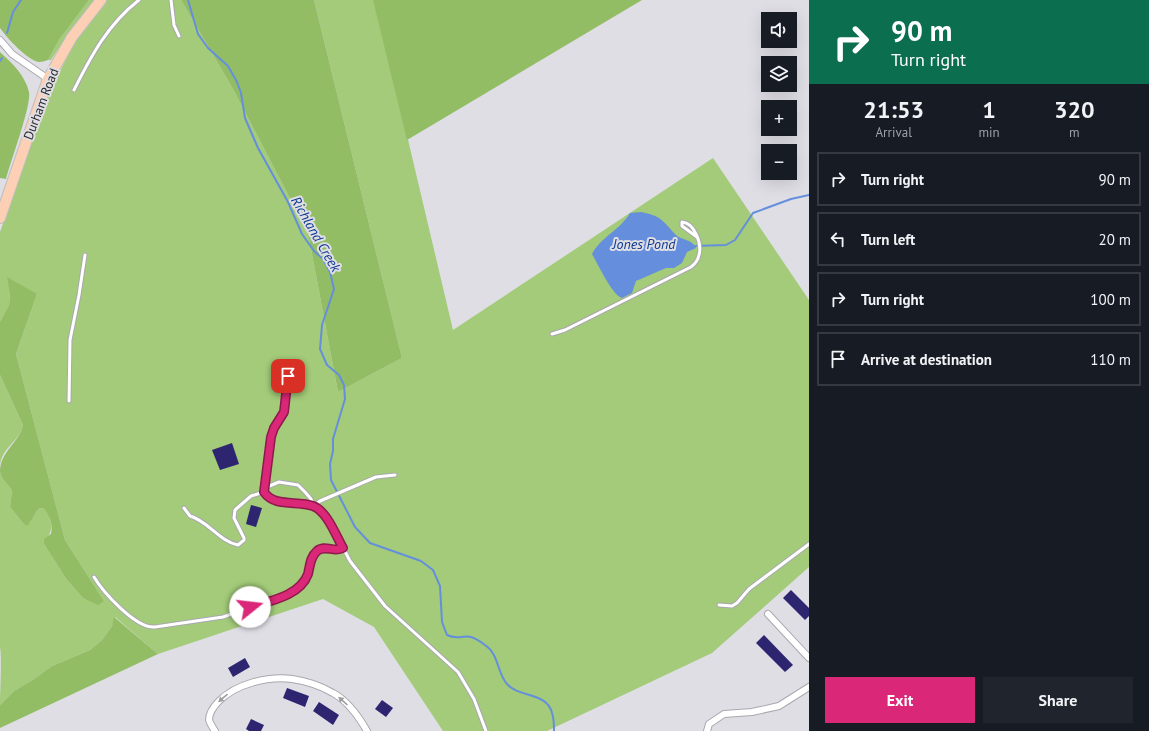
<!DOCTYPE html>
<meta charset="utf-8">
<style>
:root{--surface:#171b24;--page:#20242c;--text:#f1f3f6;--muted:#9ea1a6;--line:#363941;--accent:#db2777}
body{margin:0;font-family:"PT Sans",sans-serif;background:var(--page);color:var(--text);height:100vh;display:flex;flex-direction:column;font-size:15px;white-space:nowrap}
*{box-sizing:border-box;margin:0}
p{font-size:13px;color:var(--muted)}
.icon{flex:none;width:22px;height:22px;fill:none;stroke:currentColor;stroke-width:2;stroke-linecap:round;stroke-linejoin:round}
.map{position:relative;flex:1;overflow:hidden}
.side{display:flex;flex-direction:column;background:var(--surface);width:340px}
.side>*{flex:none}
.top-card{background:#0b6e4f;color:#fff;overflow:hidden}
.tools{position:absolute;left:761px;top:12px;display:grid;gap:8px}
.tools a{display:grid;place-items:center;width:36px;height:36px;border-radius:0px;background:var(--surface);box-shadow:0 4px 16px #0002;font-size:20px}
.pin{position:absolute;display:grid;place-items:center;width:34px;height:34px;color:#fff;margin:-17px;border-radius:8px;box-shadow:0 2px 6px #0006}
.me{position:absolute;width:44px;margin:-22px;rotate:74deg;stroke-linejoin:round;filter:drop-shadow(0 0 3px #0008)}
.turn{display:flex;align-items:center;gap:14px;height:84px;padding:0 16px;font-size:18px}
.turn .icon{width:52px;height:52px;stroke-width:2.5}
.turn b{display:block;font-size:28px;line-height:34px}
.eta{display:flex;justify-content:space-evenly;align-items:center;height:68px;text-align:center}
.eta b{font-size:24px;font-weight:800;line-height:28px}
.primary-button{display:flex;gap:8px;margin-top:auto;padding:8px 16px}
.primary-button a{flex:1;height:46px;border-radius:0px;background:var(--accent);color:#fff;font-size:16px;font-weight:800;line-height:46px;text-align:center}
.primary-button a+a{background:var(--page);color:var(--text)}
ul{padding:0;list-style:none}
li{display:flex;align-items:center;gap:12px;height:54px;margin:0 8px 6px;padding:0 8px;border:2px solid var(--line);border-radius:0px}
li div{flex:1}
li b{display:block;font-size:15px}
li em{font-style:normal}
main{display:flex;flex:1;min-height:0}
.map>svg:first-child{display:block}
</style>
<main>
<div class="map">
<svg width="809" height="731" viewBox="0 0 809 731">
<rect width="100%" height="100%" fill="#dfdee5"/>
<g fill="#a3cb79">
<polygon points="89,0 95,0 70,31 51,60 48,60 59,40"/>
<path d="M 107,0 L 181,0 L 233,89 L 308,233 L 338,392 L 402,358 L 314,0 L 375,0 L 453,330 L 713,158 L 809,300 L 809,567 L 712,653 L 547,731 L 443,731 L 374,627 L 323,599 L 158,654 L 115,617 L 112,626 L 102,640 L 90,650 L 52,666 L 34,679 L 14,691 L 0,705 C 0,697 2,652 0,648 L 0,473 L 12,491 L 10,507 L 22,522 L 27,525 C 33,520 34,513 40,508 L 44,509 C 54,521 53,531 44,544 L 67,580 L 83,598 L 104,601 L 65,540 L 16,354 L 37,294 L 10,293 L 9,305 L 0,322 L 0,232 L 49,92 L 74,44 L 93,16 Z"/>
<path d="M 0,375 L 23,425 C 20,441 1,448 0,466 Z"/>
</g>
<g fill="#93bd65">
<path d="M 0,0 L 89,0 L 59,40 L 48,60 C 45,61 42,62 39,62 C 27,60 7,38 0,28 Z"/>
<polygon points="181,0 314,0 402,358 338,392 308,233 233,89"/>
<polygon points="373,0 642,0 407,140"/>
<path d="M 0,52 C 12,63 25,75 29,92 C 32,104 10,163 6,179 L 0,178 Z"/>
<path d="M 7,277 L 37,294 L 16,354 L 65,540 L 104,601 L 98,605 L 83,598 L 67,580 L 44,544 L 44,539 L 51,534 C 53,524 50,517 44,509 L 40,508 C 34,513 33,520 27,526 L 22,522 L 10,507 L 12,491 C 9,485 1,478 0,472 C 0,451 20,442 23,425 L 0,375 L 0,322 L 9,305 L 10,294 Z"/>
<polygon points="114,617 158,654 0,728 0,705 14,691 34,679 52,666 90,650 102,640 112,626"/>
</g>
<path fill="#658fdc" d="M 641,212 C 661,216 662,220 675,234 C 681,241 691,238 696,248 L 687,252 L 682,263 L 674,268 L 666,268 L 636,281 L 632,293 L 622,298 C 612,295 598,264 592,254 C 600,238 621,229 630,213 Z"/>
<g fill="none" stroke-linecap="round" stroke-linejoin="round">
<g stroke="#658fdc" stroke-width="2">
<path d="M 188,0 L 198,34 L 208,48 L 228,66 L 237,82 L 241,93 L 245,118 L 258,148 L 288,202 L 302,234 L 314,251 L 323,259 L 330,272 L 334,289 L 322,325 L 320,349 L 327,365 L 339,375 L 344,385 L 345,399 L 333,439 L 333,451 L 330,464 L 331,480 L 355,527 L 370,543 L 421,561 L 433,570 L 440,586 L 442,622 L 447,635 C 457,640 462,635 471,637 C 475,638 481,642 485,645 C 499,654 497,673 507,684 C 519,698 547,692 552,713 C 554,718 554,725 554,731"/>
<polyline points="7,33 13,12 21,0"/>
<polyline points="0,61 2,58"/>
<polyline points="695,246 726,245 735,240 753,213 791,199 809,195"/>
</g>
</g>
<g fill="#2e2570">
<polygon points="232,443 239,464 220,470 212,450"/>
<polygon points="251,505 262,508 256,527 246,524"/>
<polygon points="791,590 809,608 809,616 805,620 783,598"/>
<polygon points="764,635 793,665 785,672 756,643"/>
<polygon points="245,658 250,667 233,677 228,668"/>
<polygon points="287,688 309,696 305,707 283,698"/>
<polygon points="382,700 393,708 386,717 375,709"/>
<polygon points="319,702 339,715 333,725 313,711"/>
<polygon points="251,719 264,725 261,731 249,731 246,729"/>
</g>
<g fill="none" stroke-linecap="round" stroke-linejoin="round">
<defs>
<g id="service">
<polyline points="171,0 174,25 179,36"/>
<path d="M 74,90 C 91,56 108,24 139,0"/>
<path d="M 552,334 L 565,330 L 691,267 C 695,264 698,260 699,255 C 702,244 695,223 682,222 L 682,226 L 697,237"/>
<polyline points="69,401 70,340 79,295 85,255"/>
<path d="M 395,475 L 376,477 L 320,501 L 314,506 C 298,504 274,506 264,492 L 267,487 L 279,482 L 298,485 L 305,492 L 311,499 L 314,506 L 328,519 L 350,561 L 385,606 L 458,672 L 474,699 L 486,731"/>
<path d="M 184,508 L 190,516 C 208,521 219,541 238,545 L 244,540 L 244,538 L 234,518 L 235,510 L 251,496 L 264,492 L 271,437 L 274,428 L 284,412 L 288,375"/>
<path d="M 94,577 C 103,592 136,629 155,627 L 223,617 L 288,594 L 298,588 L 304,581 L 313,556 L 322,548 L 339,551 L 343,548"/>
<polyline points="719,605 732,606 737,603 749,589 809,544"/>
</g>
<g id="minor">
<polyline points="0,40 12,54 48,79"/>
<polyline points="768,614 809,658"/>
<path d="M 215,731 C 213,728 210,723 209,720 C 209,713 214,706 219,701 C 236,684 267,676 292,679 C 306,681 321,686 333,693 C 348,701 359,717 367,731"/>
<polyline points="707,731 709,724 724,714 752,712 779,706 809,687"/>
</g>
<polyline id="primary" points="0,218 48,79 72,37 101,0"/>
</defs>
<use href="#service" stroke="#a9a8af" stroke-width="5"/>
<use href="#minor" stroke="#a9a8af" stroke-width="8"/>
<use href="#primary" stroke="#bebebf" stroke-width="12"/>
<use href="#service" stroke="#fff" stroke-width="3"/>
<use href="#minor" stroke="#fff" stroke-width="6"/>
<use href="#primary" stroke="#fdd0b5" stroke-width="10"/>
</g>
<defs><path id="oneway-solid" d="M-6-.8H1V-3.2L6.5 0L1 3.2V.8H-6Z"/></defs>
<g fill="#9e9e9f">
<use href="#oneway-solid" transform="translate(223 698) rotate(139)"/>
<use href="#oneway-solid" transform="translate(343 701) rotate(-138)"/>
</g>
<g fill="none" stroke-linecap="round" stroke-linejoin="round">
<defs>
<path id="route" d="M 250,607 C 270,601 300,596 308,574 C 310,566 310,557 317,551 C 325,544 334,553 343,548 C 336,536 327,511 313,506 C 297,500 275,508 264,492 L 271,437 L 274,428 L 284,412 L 288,376"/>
</defs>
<use href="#route" stroke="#8e194d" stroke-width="10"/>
<use href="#route" stroke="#db2777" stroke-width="7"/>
</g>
<g text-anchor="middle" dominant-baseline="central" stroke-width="4" stroke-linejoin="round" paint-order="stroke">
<g font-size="13" fill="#28272a" stroke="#dfdee5">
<text transform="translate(41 104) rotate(-69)">Durham Road</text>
</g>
<g font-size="14" font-style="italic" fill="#0b3991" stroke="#dfdee5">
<text transform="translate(316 234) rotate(60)">Richland Creek</text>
<text x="644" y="244">Jones Pond</text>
</g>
</g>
</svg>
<div class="tools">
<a><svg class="icon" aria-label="sound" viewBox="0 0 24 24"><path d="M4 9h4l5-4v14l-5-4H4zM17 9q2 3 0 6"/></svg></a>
<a><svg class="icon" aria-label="layers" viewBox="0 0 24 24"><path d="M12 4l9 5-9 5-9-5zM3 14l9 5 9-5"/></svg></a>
<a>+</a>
<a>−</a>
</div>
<div class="pin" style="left:288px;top:376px;background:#d93025"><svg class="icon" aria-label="arrive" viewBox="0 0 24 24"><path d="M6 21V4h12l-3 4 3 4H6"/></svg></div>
<svg class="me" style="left:250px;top:607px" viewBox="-20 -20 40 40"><circle r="19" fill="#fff"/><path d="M0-13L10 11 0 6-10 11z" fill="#db2777"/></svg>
</div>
<section class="side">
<div class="top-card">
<div class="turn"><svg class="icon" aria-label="right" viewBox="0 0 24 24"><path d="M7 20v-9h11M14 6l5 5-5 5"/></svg><div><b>90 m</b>Turn right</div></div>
</div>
<div class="eta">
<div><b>21:53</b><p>Arrival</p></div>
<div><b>1</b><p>min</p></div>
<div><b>320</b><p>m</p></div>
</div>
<ul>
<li><svg class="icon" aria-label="right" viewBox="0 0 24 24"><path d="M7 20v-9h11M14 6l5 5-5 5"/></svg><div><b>Turn right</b></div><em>90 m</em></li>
<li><svg class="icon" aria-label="left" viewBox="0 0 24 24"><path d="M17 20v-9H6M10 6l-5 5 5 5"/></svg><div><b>Turn left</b></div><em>20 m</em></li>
<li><svg class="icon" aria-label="right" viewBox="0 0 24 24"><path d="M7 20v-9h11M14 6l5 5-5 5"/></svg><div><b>Turn right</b></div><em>100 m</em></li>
<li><svg class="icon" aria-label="arrive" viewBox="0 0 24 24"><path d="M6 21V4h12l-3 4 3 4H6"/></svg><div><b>Arrive at destination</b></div><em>110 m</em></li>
</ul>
<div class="primary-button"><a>Exit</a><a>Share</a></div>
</section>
</main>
